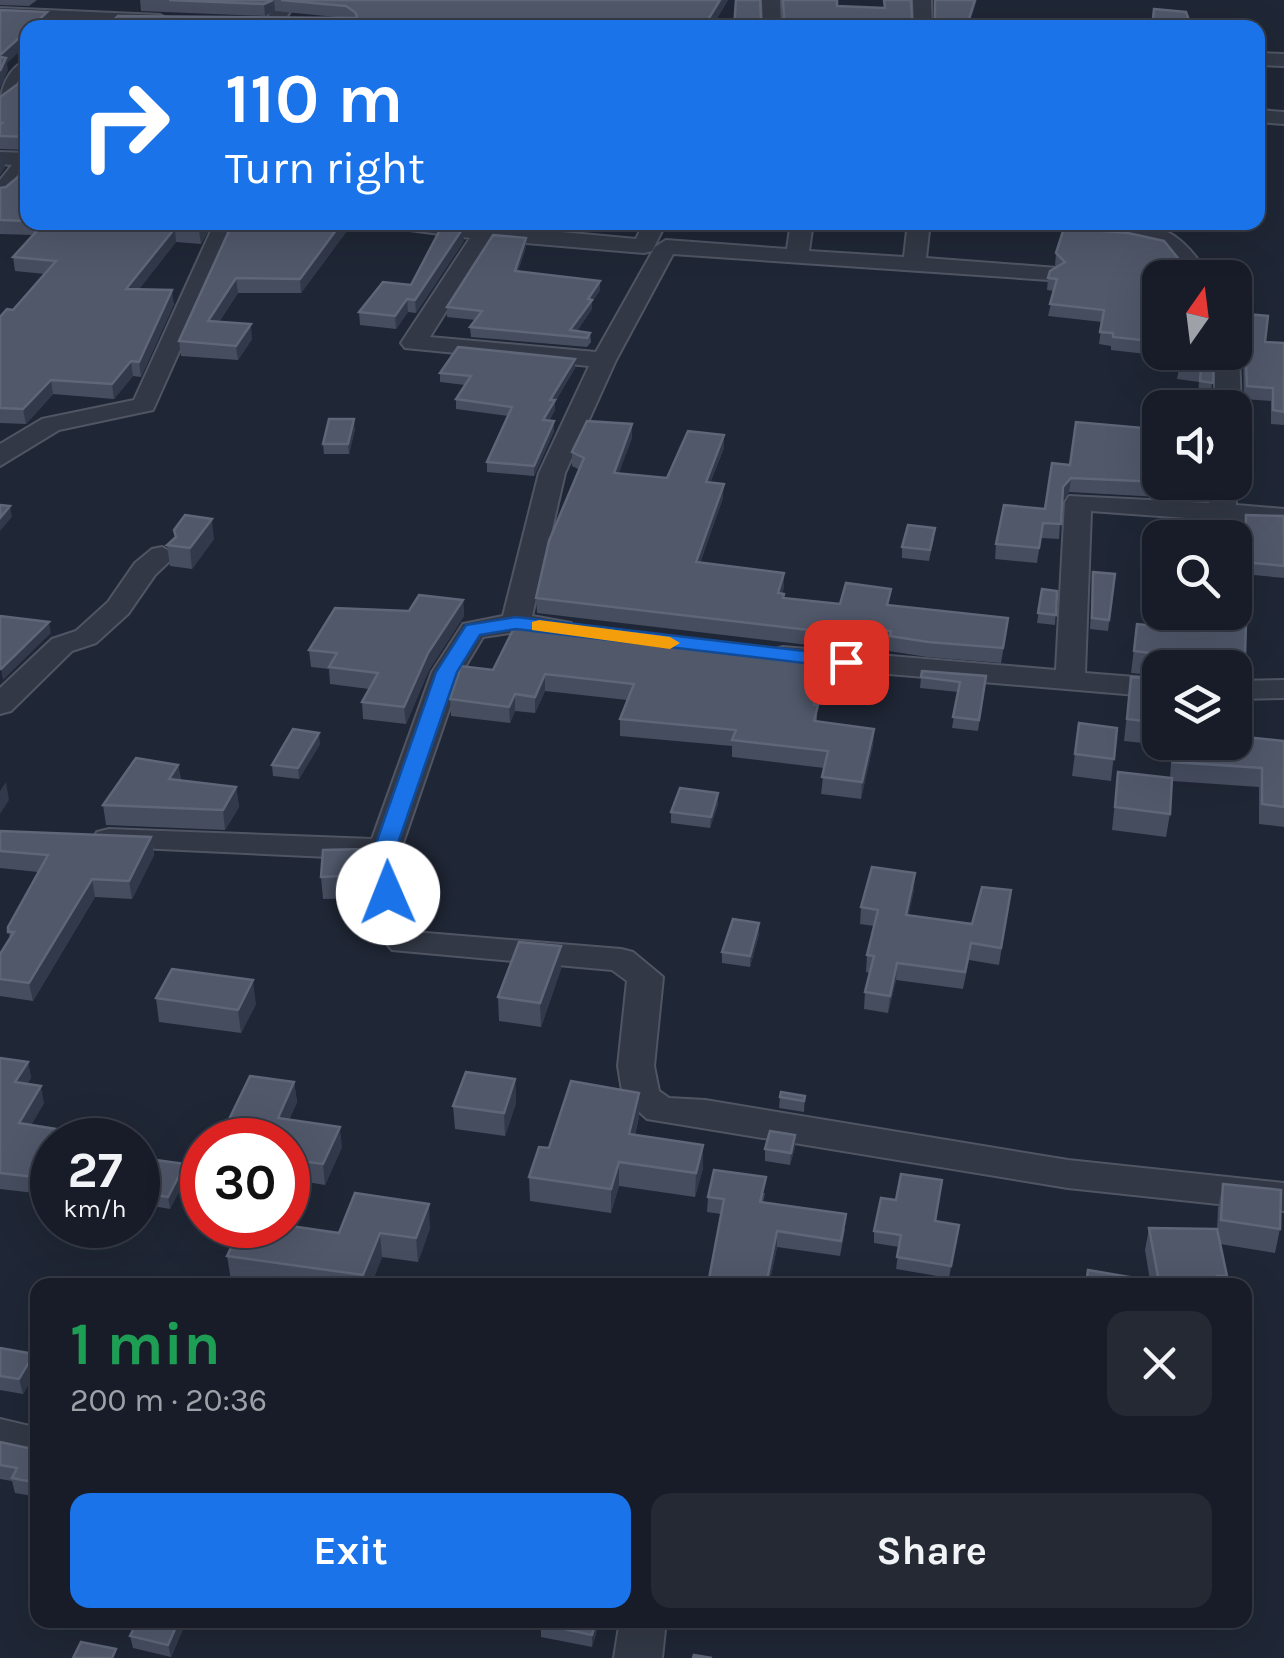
<!DOCTYPE html>
<meta charset="utf-8">
<style>
:root{--surface:#171c28;--page:#242934;--text:#f1f3f6;--muted:#9ea1a8;--line:#363a45;--accent:#1a73e8}
body{margin:0;font-family:Karla,sans-serif;background:var(--page);color:var(--text);height:100vh;display:flex;flex-direction:column;font-size:38px;white-space:nowrap}
*{box-sizing:border-box;margin:0}
p{font-size:32px;color:var(--muted)}
.icon{flex:none;width:55px;height:55px;fill:none;stroke:currentColor;stroke-width:2;stroke-linecap:round;stroke-linejoin:round}
.map{position:relative;flex:1;overflow:hidden}
.side{position:absolute;left:30px;top:1278px;width:1222px;height:350px;display:flex;flex-direction:column;background:var(--surface);border-radius:20px;box-shadow:0 10px 40px #0002,0 0 0 2px var(--line)}
.side>*{flex:none}
.guide{position:absolute;left:20px;top:20px;width:1245px;height:210px;border-radius:20px;box-shadow:0 10px 40px #0002,0 0 0 2px var(--line);background:#1a73e8;color:#fff;overflow:hidden}
.needle{width:65px;rotate:14deg}
.tools{position:absolute;left:1142px;top:260px;display:grid;gap:20px}
.tools a{display:grid;place-items:center;width:110px;height:110px;border-radius:20px;background:var(--surface);box-shadow:0 10px 40px #0002,0 0 0 2px var(--line);font-size:50px}
.speed{position:absolute;left:30px;top:1118px;display:flex;gap:20px;font-size:50px;font-weight:700;text-align:center}
.speed>*{display:grid;place-content:center;width:130px;height:130px;border-radius:50%;background:var(--surface);box-shadow:0 10px 40px #0002,0 0 0 2px var(--line);line-height:1}
.speed small{font-size:25px;font-weight:400}
.speed .limit{border:15px solid #d22;background:#fff;color:#111}
.pin{position:absolute;display:grid;place-items:center;width:85px;height:85px;color:#fff;margin:-42px;border-radius:20px;box-shadow:0 5px 15px #0006}
.me{position:absolute;width:110px;margin:-55px;rotate:359deg;stroke-linejoin:round;filter:drop-shadow(0 0 8px #0008)}
.turn{display:flex;align-items:center;gap:35px;height:210px;padding:0 40px;font-size:45px}
.turn .icon{width:130px;height:130px;stroke-width:2.5}
.turn b{display:block;font-size:70px;line-height:85px}
.round{display:grid;place-items:center;flex:none;width:105px;height:105px;border-radius:20px;background:var(--page)}
.headline{display:flex;align-items:center;justify-content:space-between;height:170px;padding:0 40px}
h1{font-size:60px;font-weight:700;line-height:75px;color:#1e9e55}
.primary-button{display:flex;gap:20px;margin-top:auto;padding:20px 40px}
.primary-button a{flex:1;height:115px;border-radius:20px;background:var(--accent);color:#fff;font-size:40px;font-weight:700;line-height:115px;text-align:center}
.primary-button a+a{background:var(--page);color:var(--text)}
.map>svg:first-child{display:block}
</style>
<div class="map">
<svg width="1284" height="1658" viewBox="0 0 1284 1658">
<rect width="100%" height="100%" fill="#1f2635"/>
<g fill="none" stroke-linecap="round" stroke-linejoin="round">
<defs>
<g id="minor">
<polygon points="280,0 298,0 279,28 260,28"/>
<polygon points="762,0 780,0 781,28 763,28"/>
<polygon points="913,0 931,0 932,28 914,28"/>
<polygon points="0,8 160,15 169,20 160,25 0,18"/>
<polygon points="1258,53 1284,54 1284,66 1258,65"/>
<path d="M 28,59 C 28,79 20,101 0,108 C 0,88 8,68 28,59 Z"/>
<polygon points="1258,110 1284,112 1284,124 1258,122"/>
<path d="M 0,152 L 28,153 C 28,172 20,194 0,200 L 0,180 L 12,165 L 0,164 Z"/>
<polygon points="215,222 237,222 153,410 59,430 0,466 0,444 42,419 134,400"/>
<polygon points="391,222 454,222 636,239 644,222 677,222 663,229 652,251 644,253 491,240 430,337 596,352 655,247 666,240 787,249 791,222 813,222 809,251 904,257 908,222 930,222 926,258 1057,268 1060,273 1057,278 1049,280 673,254 616,360 565,473 532,616 571,623 575,629 571,635 561,638 516,632 483,637 462,672 401,849 408,865 401,919 414,932 621,949 633,952 663,977 654,1066 659,1091 669,1098 705,1100 1068,1160 1284,1183 1284,1211 1068,1188 647,1119 623,1097 618,1066 627,981 612,970 392,950 367,921 372,859 97,846 93,839 97,832 109,829 372,839 432,672 463,624 503,616 539,473 589,366 405,348 401,343 470,238 402,229"/>
<path d="M 1032,222 L 1144,222 C 1177,232 1193,249 1210,278 L 1187,278 C 1156,225 1116,231 1062,229 C 1050,229 1041,230 1032,222 Z"/>
<polygon points="1235,347 1239,352 1241,408 1235,414 1235,408 1215,408 1215,352 1235,352"/>
<polygon points="1235,479 1236,505 1284,509 1284,525 1091,511 1085,673 1160,679 1160,697 783,665 773,662 768,656 773,650 783,647 1056,670 1065,502 1069,496 1209,503 1211,482 1235,482"/>
<polygon points="162,547 176,555 155,575 128,614 96,643 72,651 11,711 0,714 0,688 52,639 76,631 108,602 135,563 152,549"/>
<polygon points="1284,680 1284,698 1235,699 1235,681"/>
<polygon points="0,1419 38,1428 38,1462 0,1453"/>
<polygon points="620,1620 666,1620 662,1658 614,1658"/>
</g>
</defs>
<use href="#minor" stroke="#505564" stroke-width="4"/>
<use href="#minor" fill="#323845" fill-rule="evenodd"/>
</g>
<g fill="#454d5f">
<polygon points="0,0 37,0 29,6 0,5"/>
<polygon points="140,0 728,0 711,28 346,18 275,11 265,16 141,11"/>
<polygon points="28,62 28,150 0,149 0,97 18,84"/>
<polygon points="28,156 28,222 213,222 201,244 176,242 139,289 174,304 141,377 133,376 114,399 53,394 26,424 0,423 0,317 13,310 45,274 15,271 13,257 33,235 0,234 0,188 6,187 18,177"/>
<polygon points="233,222 349,228 301,293 238,293 219,322 252,339 238,360 181,356 179,341"/>
<polygon points="500,222 539,222 537,226"/>
<polygon points="464,241 416,313 408,312 396,329 360,325 359,312 411,285"/>
<polygon points="526,247 518,271 600,290 592,302 592,309 577,331 590,333 591,342 587,347 471,337 470,327 476,320 447,317 447,307"/>
<polygon points="1056,253 1160,278 1160,352 1214,352 1211,396 1198,394 1199,382 1177,379 1181,358 1111,350 1111,346 1099,344 1102,322 1048,316 1054,291 1047,290 1048,278 1057,267 1055,265"/>
<polygon points="1235,313 1265,342 1284,343 1284,425 1271,424 1271,401 1244,399 1243,352 1235,343"/>
<polygon points="575,359 575,368 555,402 555,410 549,421 554,421 554,431 534,476 487,472 487,462 508,416 456,409 456,399 465,385 440,382 440,373"/>
<polygon points="355,429 349,454 324,454 323,444"/>
<polygon points="632,438 618,473 667,478 724,448 710,483 723,498 700,563 784,587 782,594 784,598 840,604 889,605 1006,633 1001,663 927,657 889,651 889,645 835,639 833,648 537,613 536,598 580,470 572,466 572,452"/>
<polygon points="1052,463 1197,482 1195,499 1069,492 1062,501 1059,539 1041,538 1037,563 995,559 996,544 1045,509"/>
<polygon points="1246,515 1284,516 1284,578 1243,574 1244,527"/>
<polygon points="174,530 214,539 192,569 170,566 167,545 175,538"/>
<polygon points="934,538 929,561 902,558 902,547"/>
<polygon points="1093,572 1115,574 1108,631 1090,629"/>
<polygon points="1042,589 1057,591 1055,625 1037,623"/>
<polygon points="463,600 464,616 429,670 406,724 363,719 362,702 369,689 330,684 329,669 311,667 309,650 409,611"/>
<polygon points="1204,617 1245,656 1242,677 1235,677 1235,668 1160,668 1160,676 1131,673 1137,624 1202,631"/>
<polygon points="493,670 826,672 817,705 817,721 874,729 873,745 861,799 821,794 824,768 732,757 732,746 620,736 620,719 627,700 545,691 535,713 515,711 510,723 451,716 450,699"/>
<polygon points="986,676 978,731 952,728 958,692 920,688 921,677"/>
<polygon points="1131,677 1160,679 1160,742 1284,741 1284,827 1259,824 1259,787 1172,781 1170,814 1166,837 1112,830 1118,772 1170,778 1172,746 1124,741"/>
<polygon points="1079,723 1117,728 1111,781 1072,776"/>
<polygon points="320,744 299,779 273,776 272,765"/>
<polygon points="178,765 181,780 236,787 239,807 225,830 106,825 103,805"/>
<polygon points="718,793 718,804 710,828 671,823 671,812"/>
<polygon points="0,831 151,837 154,855 132,899 95,897 33,1001 0,996 0,954 10,939 8,927 38,872 0,868"/>
<polygon points="367,871 365,898 323,899 321,877"/>
<polygon points="914,890 908,915 972,924 1011,890 999,965 969,960 963,989 896,980 888,1013 864,1009 865,992 870,973 866,972 867,955 874,926 860,924 861,907"/>
<polygon points="759,934 750,967 722,963 722,952"/>
<polygon points="561,946 561,969 541,1027 499,1021 498,997"/>
<polygon points="156,998 256,1004 241,1033 159,1022"/>
<polygon points="0,1058 28,1062 31,1078 27,1084 44,1103 31,1125 81,1133 82,1140 52,1140 52,1195 0,1189"/>
<polygon points="515,1079 516,1103 505,1136 455,1129 453,1106"/>
<polygon points="294,1082 297,1102 289,1120 342,1147 325,1185 295,1180 294,1176 288,1175 288,1140 219,1140"/>
<polygon points="639,1093 639,1117 635,1135 703,1168 695,1197 619,1186 611,1213 530,1201 529,1177 549,1148"/>
<polygon points="805,1096 804,1112 779,1108 780,1097"/>
<polygon points="795,1147 790,1165 765,1161 765,1149"/>
<polygon points="187,1176 170,1209 141,1204 139,1192"/>
<polygon points="942,1180 936,1221 959,1225 949,1278 896,1269 899,1247 874,1243 874,1231 896,1200"/>
<polygon points="1223,1184 1280,1229 1275,1253 1220,1244 1227,1276 1225,1285 1085,1285 1150,1281 1145,1250 1149,1228 1217,1231 1218,1208"/>
<polygon points="765,1193 763,1202 845,1229 840,1256 777,1247 769,1285 708,1285 721,1214 707,1212 708,1197"/>
<polygon points="430,1228 418,1262 382,1257 371,1285 265,1285 231,1280 227,1256 339,1233"/>
<polygon points="0,1348 34,1354 37,1369 23,1394 0,1390"/>
<polygon points="38,1435 38,1497 15,1493 12,1481 0,1479 0,1442 37,1450"/>
<polygon points="187,1620 171,1657 133,1648 130,1636"/>
<polygon points="600,1620 592,1647 541,1637 541,1624"/>
</g>
<g fill="#31394a">
<polygon points="274,0 275,11 265,16 264,4"/>
<polygon points="720,0 728,0 711,28 703,28"/>
<polygon points="975,0 977,0 968,28 967,28"/>
<polygon points="47,12 49,24 45,28 30,28"/>
<polygon points="28,30 28,44 7,63 8,70 0,88 0,55"/>
<polygon points="3,155 5,168 0,175 0,158"/>
<polygon points="204,222 213,222 201,244 199,230"/>
<polygon points="342,222 348,222 349,228 301,293 300,279"/>
<polygon points="175,228 176,242 128,303 126,289"/>
<polygon points="463,228 464,241 416,313 415,300"/>
<polygon points="526,238 526,247 515,280 515,271"/>
<polygon points="236,278 238,293 210,335 208,321"/>
<polygon points="600,281 600,290 592,302 592,309 573,337 570,330"/>
<polygon points="172,290 174,304 141,377 139,362"/>
<polygon points="407,299 408,312 396,329 395,316"/>
<polygon points="251,324 252,339 238,360 236,346"/>
<polygon points="575,359 575,368 555,402 555,410 543,430 543,420 550,400"/>
<polygon points="131,361 133,376 114,399 112,384"/>
<polygon points="51,380 53,394 26,424 23,409"/>
<polygon points="354,419 355,429 349,454 348,444"/>
<polygon points="554,421 554,431 534,476 534,466"/>
<polygon points="632,424 632,438 614,487 614,473"/>
<polygon points="724,435 724,448 705,496 706,482"/>
<polygon points="1071,478 1069,492 1061,502 1063,487"/>
<polygon points="724,484 723,498 695,576 696,562"/>
<polygon points="10,506 12,517 0,531 0,518"/>
<polygon points="212,519 214,539 192,569 190,548"/>
<polygon points="784,573 784,587 778,608 778,593"/>
<polygon points="463,600 464,616 429,670 406,724 404,707 428,653"/>
<polygon points="49,622 51,633 3,680 1,669"/>
<polygon points="827,656 826,672 813,721 814,705"/>
<polygon points="545,674 545,691 535,713 535,697"/>
<polygon points="515,694 515,711 510,723 509,707"/>
<polygon points="874,729 873,745 861,799 862,782"/>
<polygon points="319,733 320,744 299,779 298,768"/>
<polygon points="178,765 181,784 169,779"/>
<polygon points="6,782 9,800 0,814 0,791"/>
<polygon points="236,787 239,807 225,830 223,810"/>
<polygon points="718,793 718,804 710,828 711,817"/>
<polygon points="151,837 154,855 132,899 129,881"/>
<polygon points="365,849 367,871 365,898 363,875"/>
<polygon points="915,873 914,890 905,932 906,915"/>
<polygon points="92,879 95,897 33,1001 29,983"/>
<polygon points="759,923 759,934 750,967 750,956"/>
<polygon points="561,946 561,969 541,1027 540,1003"/>
<polygon points="897,963 896,980 888,1013 890,996"/>
<polygon points="253,980 256,1004 241,1033 238,1010"/>
<polygon points="28,1062 31,1078 19,1099 15,1082"/>
<polygon points="515,1079 516,1103 505,1136 504,1113"/>
<polygon points="294,1082 297,1102 280,1139 278,1118"/>
<polygon points="41,1086 44,1103 22,1140 19,1123"/>
<polygon points="639,1093 639,1117 629,1158 629,1134"/>
<polygon points="340,1127 342,1147 325,1185 323,1164"/>
<polygon points="795,1135 795,1147 790,1165 791,1153"/>
<polygon points="703,1145 703,1168 695,1197 696,1173"/>
<polygon points="619,1162 619,1186 611,1213 611,1189"/>
<polygon points="185,1164 187,1176 170,1209 168,1197"/>
<polygon points="429,1204 430,1228 418,1262 416,1238"/>
<polygon points="777,1231 777,1247 769,1285 766,1285"/>
<polygon points="380,1233 382,1257 371,1285 364,1285 363,1275"/>
<polygon points="34,1354 37,1369 23,1394 19,1379"/>
<polygon points="179,1620 187,1620 171,1657 168,1645"/>
<polygon points="596,1620 600,1620 592,1647 592,1635"/>
</g>
<g fill="#50586a" stroke="#5e6678" stroke-width="2.5">
<polygon points="169,0 273,0 264,4"/>
<polygon points="281,0 720,0 703,28 105,28 118,16 357,18 356,13 346,6"/>
<polygon points="736,0 760,0 761,20 784,20 783,0 837,0 837,6 885,8 884,0 911,0 912,20 935,20 935,0 975,0 967,25 978,26 977,28 734,28"/>
<polygon points="1154,9 1186,12 1189,20 1227,23 1226,28 1152,28"/>
<polygon points="0,10 47,12 30,28 28,28 28,30 0,55"/>
<polygon points="0,57 6,58 0,71"/>
<polygon points="28,62 28,137 0,136 0,125 2,123 0,123 0,97 18,84"/>
<polygon points="28,156 28,221 0,220 0,188 6,187 18,177"/>
<polygon points="45,222 204,222 199,230 175,228 126,289 172,290 139,362 131,361 112,384 51,380 23,409 0,408 0,317 7,309 13,310 56,261 13,257"/>
<polygon points="233,222 342,222 300,279 236,278 208,321 251,324 236,346 179,341"/>
<polygon points="442,226 463,228 415,300 407,299 395,316 359,312 383,282 411,285"/>
<polygon points="1064,228 1128,233 1164,241 1186,268 1192,269 1190,278 1160,278 1160,342 1113,337 1113,333 1100,332 1104,310 1050,304 1057,279 1048,278 1050,271 1065,262 1056,253"/>
<polygon points="493,235 526,238 515,271 600,281 588,299 592,300 570,330 590,333 587,338 470,327 482,311 447,307"/>
<polygon points="1235,313 1268,316 1265,342 1284,343 1284,412 1273,410 1273,388 1247,386 1245,339 1237,330 1235,333"/>
<polygon points="458,347 575,359 550,400 555,400 543,420 554,421 534,466 487,462 512,407 456,399 471,376 440,373"/>
<polygon points="1182,352 1214,352 1213,383 1200,381 1201,369 1179,366"/>
<polygon points="1145,408 1160,410 1160,482 1071,478 1063,487 1061,524 1043,523 1039,548 996,544 1004,505 1045,509 1052,463 1070,465 1076,422 1143,428"/>
<polygon points="329,419 354,419 348,444 323,444"/>
<polygon points="587,421 632,424 614,473 667,478 688,431 724,435 706,482 724,484 696,562 784,573 778,593 784,594 783,598 840,604 846,583 891,589 887,605 1008,618 1003,648 928,642 890,636 891,631 836,625 834,633 536,598 549,541 584,458 572,452"/>
<polygon points="0,505 10,506 0,518"/>
<polygon points="185,515 212,519 190,548 167,545 176,537 174,530"/>
<polygon points="1246,515 1284,516 1284,566 1245,562"/>
<polygon points="908,525 935,528 930,550 902,547"/>
<polygon points="1093,572 1115,574 1109,620 1092,618"/>
<polygon points="1042,589 1057,591 1056,615 1038,613"/>
<polygon points="419,595 463,600 428,653 404,707 362,702 378,673 329,667 337,653 309,650 335,608 409,611"/>
<polygon points="0,616 49,622 1,669 0,669"/>
<polygon points="1204,617 1246,622 1245,656 1191,653 1190,668 1167,668 1166,655 1134,651 1137,624 1203,631"/>
<polygon points="518,620 827,656 814,705 818,705 814,721 874,729 862,782 822,777 828,751 732,740 736,730 620,719 634,684 545,674 535,697 515,694 509,707 450,699 461,666 493,670"/>
<polygon points="922,671 986,676 979,720 953,717 960,682 921,677"/>
<polygon points="1131,677 1160,679 1160,723 1127,719"/>
<polygon points="1079,723 1117,728 1114,759 1075,754"/>
<polygon points="293,729 319,733 298,768 272,765"/>
<polygon points="1235,736 1284,741 1284,807 1262,804 1262,768 1173,762 1174,742 1235,742"/>
<polygon points="136,758 178,765 169,779 236,787 223,810 103,805"/>
<polygon points="1118,772 1172,778 1170,814 1115,807"/>
<polygon points="680,788 718,793 711,817 671,812"/>
<polygon points="0,831 151,837 129,881 92,879 29,983 0,979 0,954 14,932 8,932 8,927 48,855 0,851"/>
<polygon points="365,849 363,875 321,877 323,850"/>
<polygon points="872,867 915,873 906,915 972,924 982,887 1011,890 1001,948 971,943 965,972 897,963 890,996 865,992 874,956 867,955 878,910 861,907"/>
<polygon points="733,919 759,923 750,956 722,952"/>
<polygon points="519,942 561,946 540,1003 498,997"/>
<polygon points="172,969 253,980 238,1010 156,998"/>
<polygon points="0,1058 28,1062 15,1082 41,1086 19,1123 81,1133 78,1140 52,1140 52,1179 0,1173"/>
<polygon points="466,1072 515,1079 504,1113 453,1106"/>
<polygon points="250,1076 294,1082 278,1118 340,1127 323,1164 293,1160 294,1155 288,1154 288,1140 219,1140"/>
<polygon points="571,1081 639,1093 629,1134 703,1145 696,1173 619,1162 611,1189 529,1177 539,1147 549,1148"/>
<polygon points="781,1092 805,1096 804,1101 780,1097"/>
<polygon points="770,1131 795,1135 791,1153 765,1149"/>
<polygon points="156,1160 185,1164 168,1197 139,1192"/>
<polygon points="714,1170 766,1177 760,1202 846,1214 841,1241 777,1231 766,1285 708,1284 724,1199 708,1197"/>
<polygon points="901,1174 942,1180 935,1221 959,1225 951,1266 897,1257 901,1235 874,1231 881,1198 896,1200"/>
<polygon points="1223,1184 1281,1190 1280,1229 1221,1220"/>
<polygon points="355,1193 429,1204 416,1238 380,1233 363,1275 227,1256 242,1225 284,1225 339,1233"/>
<polygon points="1149,1228 1217,1229 1227,1276 1217,1276 1216,1285 1086,1285 1088,1270 1159,1282"/>
<polygon points="0,1348 34,1354 19,1379 0,1376"/>
<polygon points="38,1435 38,1483 12,1478 17,1468 0,1465 0,1442 37,1450"/>
<polygon points="138,1620 179,1620 168,1645 130,1636"/>
<polygon points="542,1620 596,1620 592,1635 541,1624"/>
<polygon points="81,1642 116,1649 112,1658 73,1658"/>
<polygon points="694,1655 712,1658 693,1658"/>
</g>
<polygon fill="#1a73e8" stroke="#114b97" stroke-width="2.5" points="516,617 846,656 857,662 846,668 516,629 480,635 457,672 396,849 403,865 400,893 388,900 379,898 376,893 380,865 374,849 436,672 466,625"/>
<polygon fill="#f59e0b" points="539,620 670,637 680,643 670,649 532,630 532,622"/>
</svg>
<div class="tools">
<a><svg class="needle" viewBox="-14 -14 28 28"><path d="M0-13l5 13h-10z" fill="#e53935"/><path d="M0 13l5-13h-10z" fill="#9ea1a8"/></svg></a>
<a><svg class="icon" aria-label="sound" viewBox="0 0 24 24"><path d="M4 9h4l5-4v14l-5-4H4zM17 9q2 3 0 6"/></svg></a>
<a><svg class="icon" aria-label="search" viewBox="0 0 24 24"><circle cx="10" cy="10" r="6"/><path d="M15 15l6 6"/></svg></a>
<a><svg class="icon" aria-label="layers" viewBox="0 0 24 24"><path d="M12 4l9 5-9 5-9-5zM3 14l9 5 9-5"/></svg></a>
</div>
<div class="speed"><div>27<small>km/h</small></div><div class="limit">30</div></div>
<div class="pin" style="left:846px;top:662px;background:#d93025"><svg class="icon" aria-label="arrive" viewBox="0 0 24 24"><path d="M6 21V4h12l-3 4 3 4H6"/></svg></div>
<svg class="me" style="left:388px;top:893px" viewBox="-20 -20 40 40"><circle r="19" fill="#fff"/><path d="M0-13L10 11 0 6-10 11z" fill="#1a73e8"/></svg>
<div class="guide">
<div class="turn"><svg class="icon" aria-label="right" viewBox="0 0 24 24"><path d="M7 20v-9h11M14 6l5 5-5 5"/></svg><div><b>110 m</b>Turn right</div></div>
</div>
<section class="side">
<div class="headline"><div><h1>1 min</h1><p>200 m · 20:36</p></div><a class="round"><svg class="icon" aria-label="close" viewBox="0 0 24 24"><path d="M6 6l12 12M18 6L6 18"/></svg></a></div>
<div class="primary-button"><a>Exit</a><a>Share</a></div>
</section>
</div>
